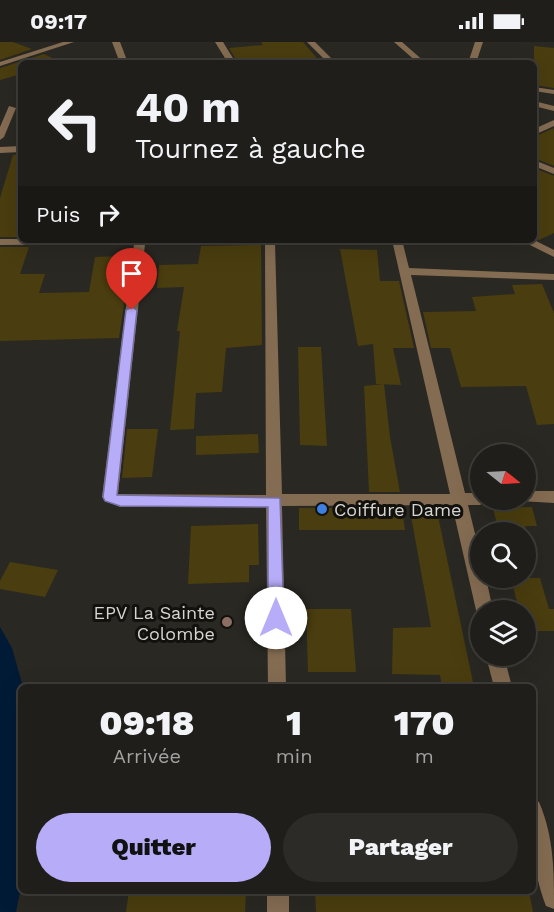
<!DOCTYPE html>
<html lang="fr">
<meta charset="utf-8">
<style>
:root{--surface:#201e1a;--page:#2d2b27;--text:#f1f3f6;--muted:#a2a2a2;--line:#3d3c39;--accent:#b6acf8}
body{margin:0;font-family:"Work Sans",sans-serif;background:var(--page);color:var(--text);height:100vh;display:flex;flex-direction:column;font-size:22px;white-space:nowrap}
*{box-sizing:border-box;margin:0}
p{font-size:20px;color:var(--muted)}
.icon{flex:none;width:33px;height:33px;fill:none;stroke:currentColor;stroke-width:2;stroke-linecap:round;stroke-linejoin:round}
.map{position:relative;flex:1;overflow:hidden}
.panel{position:absolute;left:18px;top:642px;width:518px;height:210px;display:flex;flex-direction:column;background:var(--surface);border-radius:9px;box-shadow:0 6px 24px #0002,0 0 0 2px var(--line)}
.panel>*{flex:none}
.top-card{position:absolute;left:18px;top:18px;width:519px;height:183px;border-radius:9px;box-shadow:0 6px 24px #0002,0 0 0 2px var(--line);background:#201e1a;color:var(--text);overflow:hidden}
.needle{width:39px;rotate:108deg}
.controls{position:absolute;left:470px;top:402px;display:grid;gap:12px}
.controls a{display:grid;place-items:center;width:66px;height:66px;border-radius:50%;background:var(--surface);box-shadow:0 6px 24px #0002,0 0 0 2px var(--line);font-size:30px}
.pin{position:absolute;display:grid;place-items:center;width:51px;height:51px;color:#fff;margin:-62px -26px;border-radius:50% 50% 50% 0;rotate:-45deg;box-shadow:0 0 6px #0007}
.pin .icon{rotate:45deg}
.me{position:absolute;width:66px;margin:-33px;rotate:0deg;stroke-linejoin:round;filter:drop-shadow(0 0 4px #0008)}
.turn{display:flex;align-items:center;gap:21px;height:126px;padding:0 18px;font-size:27px}
.turn .icon{width:78px;height:78px;stroke-width:2.5}
.turn b{display:block;font-size:42px;line-height:51px}
.then{display:flex;align-items:center;height:57px;padding:0 18px;background:#0003;gap:12px;font-size:22px}
.eta{display:flex;justify-content:space-evenly;align-items:center;height:102px;text-align:center}
.eta b{font-size:36px;font-weight:800;line-height:42px}
.primary-button{display:flex;gap:12px;margin-top:auto;padding:12px 18px}
.primary-button a{flex:1;height:69px;border-radius:36px;background:var(--accent);color:#111;font-size:24px;font-weight:800;line-height:69px;text-align:center}
.primary-button a+a{background:var(--page);color:var(--text)}
.status{display:flex;justify-content:space-between;align-items:center;height:42px;padding:0 30px;background:var(--surface);direction:ltr}
.status svg{height:16px;fill:currentColor}
.map>svg:first-child{display:block}
</style>
<div class="status"><b>09:17</b><svg viewBox="0 0 49 12"><path d="M0 12V9h3v3zM5 12V6h3v6zM10 12V3h3v9zM15 12V0h3v12zM26 1h20v11H26zM47 4h2v5h-2z"/></svg></div>
<div class="map">
<svg width="554" height="870" viewBox="0 0 554 870">
<rect width="100%" height="100%" fill="#2a2822"/>
<polygon fill="#011a36" points="0,585 12,606 23,645 21,845 16,870 0,870"/>
<g fill="#4a3d0f">
<polygon points="0,0 13,0 32,7 0,18"/>
<polygon points="261,0 303,0 321,21 238,21 229,6 263,3"/>
<polygon points="534,4 554,6 554,46 534,43"/>
<polygon points="44,12 63,21 21,21 21,32 0,38 0,26"/>
<polygon points="554,86 554,124 534,116 534,95"/>
<polygon points="21,112 21,195 0,195 0,156 13,113"/>
<polygon points="534,126 554,134 554,191 539,198 534,196"/>
<polygon points="261,203 262,303 226,306 222,350 196,351 194,387 170,388 180,289 177,289 184,245 157,246 159,223 198,222 201,204"/>
<polygon points="0,205 29,205 20,232 45,232 39,251 89,250 95,215 121,214 117,249 126,249 119,296 0,299"/>
<polygon points="340,207 377,208 380,239 399,239 414,306 393,306 401,343 376,342 373,302 358,304"/>
<polygon points="542,242 554,271 554,382 537,383 526,344 461,345 450,306 431,306 423,270 476,269 472,255 515,252 512,243"/>
<polygon points="298,305 321,305 327,404 300,403"/>
<polygon points="384,342 390,395 400,450 369,450 364,344"/>
<polygon points="127,387 158,387 152,435 122,436"/>
<polygon points="258,392 259,411 196,413 196,394"/>
<polygon points="532,465 537,484 525,484 527,490 499,490 493,466"/>
<polygon points="299,466 402,466 405,488 299,488"/>
<polygon points="411,474 438,474 474,645 442,645 440,633 392,632 393,586 431,585"/>
<polygon points="258,482 259,523 249,523 249,540 188,542 191,484"/>
<polygon points="10,520 58,528 45,555 0,547 0,539"/>
<polygon points="511,536 540,536 549,567 554,567 554,589 525,589 525,568 519,568"/>
<polygon points="306,567 351,567 356,630 308,630"/>
<polygon points="129,849 246,849 245,870 126,870"/>
<polygon points="315,849 529,849 533,870 316,870"/>
</g>
<g fill="none" stroke-linecap="round" stroke-linejoin="round">
<g fill="#846c52" fill-rule="evenodd">
<polygon points="63,0 74,0 0,24 0,20"/>
<polygon points="112,0 120,0 128,21 120,21"/>
<polygon points="215,0 223,0 236,21 228,21"/>
<polygon points="307,0 315,0 336,21 328,21"/>
<polygon points="394,0 402,0 426,21 418,21"/>
<polygon points="475,0 483,0 476,21 468,21"/>
<polygon points="534,45 554,48 554,52 534,49"/>
<polygon points="534,59 554,64 554,69 534,64"/>
<polygon points="9,64 16,66 4,95 0,98 0,85"/>
<polygon points="554,78 554,84 534,93 534,87"/>
<polygon points="21,104 21,110 0,111 0,105"/>
<polygon points="534,118 554,126 554,132 534,124"/>
<path d="M 0,197 L 298,198 L 293,201 L 275,201 L 282,452 L 450,452 L 392,198 L 402,198 L 409,226 L 554,232 L 554,238 L 411,233 L 465,451 L 480,451 L 480,458 L 487,458 L 480,463 L 468,463 L 480,512 L 480,536 L 486,536 L 493,568 L 480,568 L 480,573 L 476,568 L 452,463 L 282,464 L 286,645 L 268,645 L 266,464 L 120,465 L 105,459 L 102,455 L 134,202 L 0,203 ZM 265,201 L 266,453 L 118,452 L 145,202 Z"/>
<polygon points="520,198 534,198 554,208 554,215"/>
<polygon points="525,449 554,449 554,461 520,459 525,458"/>
<polygon points="486,614 504,614 512,645 494,645"/>
<path d="M 532,757 L 539,760 C 554,795 554,830 554,867 L 546,864 C 532,829 532,794 532,757 Z"/>
<rect x="267" y="849" width="22" height="21"/>
</g>
</g>
<polygon fill="#b6acf8" stroke="#7670a1" stroke-width="1.5" points="132,265 137,268 117,453 280,456 284,576 282,580 271,580 268,576 268,465 120,464 105,459 103,455 126,268"/>
<circle fill="#3f7fe0" stroke="#12110e" stroke-width="2" cx="322" cy="467" r="6"/>
<circle fill="#8d6e63" stroke="#12110e" stroke-width="2" cx="227" cy="580" r="6"/>
<g text-anchor="middle" dominant-baseline="central" stroke-width="6" stroke-linejoin="round" paint-order="stroke">
<g font-size="18" fill="#d6d5d1" stroke="#12110e" text-anchor="start">
<text x="334" y="467">Coiffure Dame</text>
<text x="215" y="570" text-anchor="end">EPV La Sainte<tspan x="215" dy="21">Colombe</tspan></text>
</g>
</g>
</svg>
<div class="controls">
<a><svg class="needle" viewBox="-14 -14 28 28"><path d="M0-13l5 13h-10z" fill="#e53935"/><path d="M0 13l5-13h-10z" fill="#a2a2a2"/></svg></a>
<a><svg class="icon" aria-label="search" viewBox="0 0 24 24"><circle cx="10" cy="10" r="6"/><path d="M15 15l6 6"/></svg></a>
<a><svg class="icon" aria-label="layers" viewBox="0 0 24 24"><path d="M12 4l9 5-9 5-9-5zM3 14l9 5 9-5"/></svg></a>
</div>
<div class="pin" style="left:132px;top:268px;background:#d93025"><svg class="icon" aria-label="arrive" viewBox="0 0 24 24"><path d="M6 21V4h12l-3 4 3 4H6"/></svg></div>
<svg class="me" style="left:276px;top:576px" viewBox="-20 -20 40 40"><circle r="19" fill="#fff"/><path d="M0-13L10 11 0 6-10 11z" fill="#b6acf8"/></svg>
<div class="top-card">
<div class="turn"><svg class="icon" aria-label="left" viewBox="0 0 24 24"><path d="M17 20v-9H6M10 6l-5 5 5 5"/></svg><div><b>40 m</b>Tournez à gauche</div></div>
<div class="then">Puis<svg class="icon" aria-label="right" viewBox="0 0 24 24"><path d="M7 20v-9h11M14 6l5 5-5 5"/></svg></div>
</div>
<section class="panel">
<div class="eta">
<div><b>09:18</b><p>Arrivée</p></div>
<div><b>1</b><p>min</p></div>
<div><b>170</b><p>m</p></div>
</div>
<div class="primary-button"><a>Quitter</a><a>Partager</a></div>
</section>
</div>
